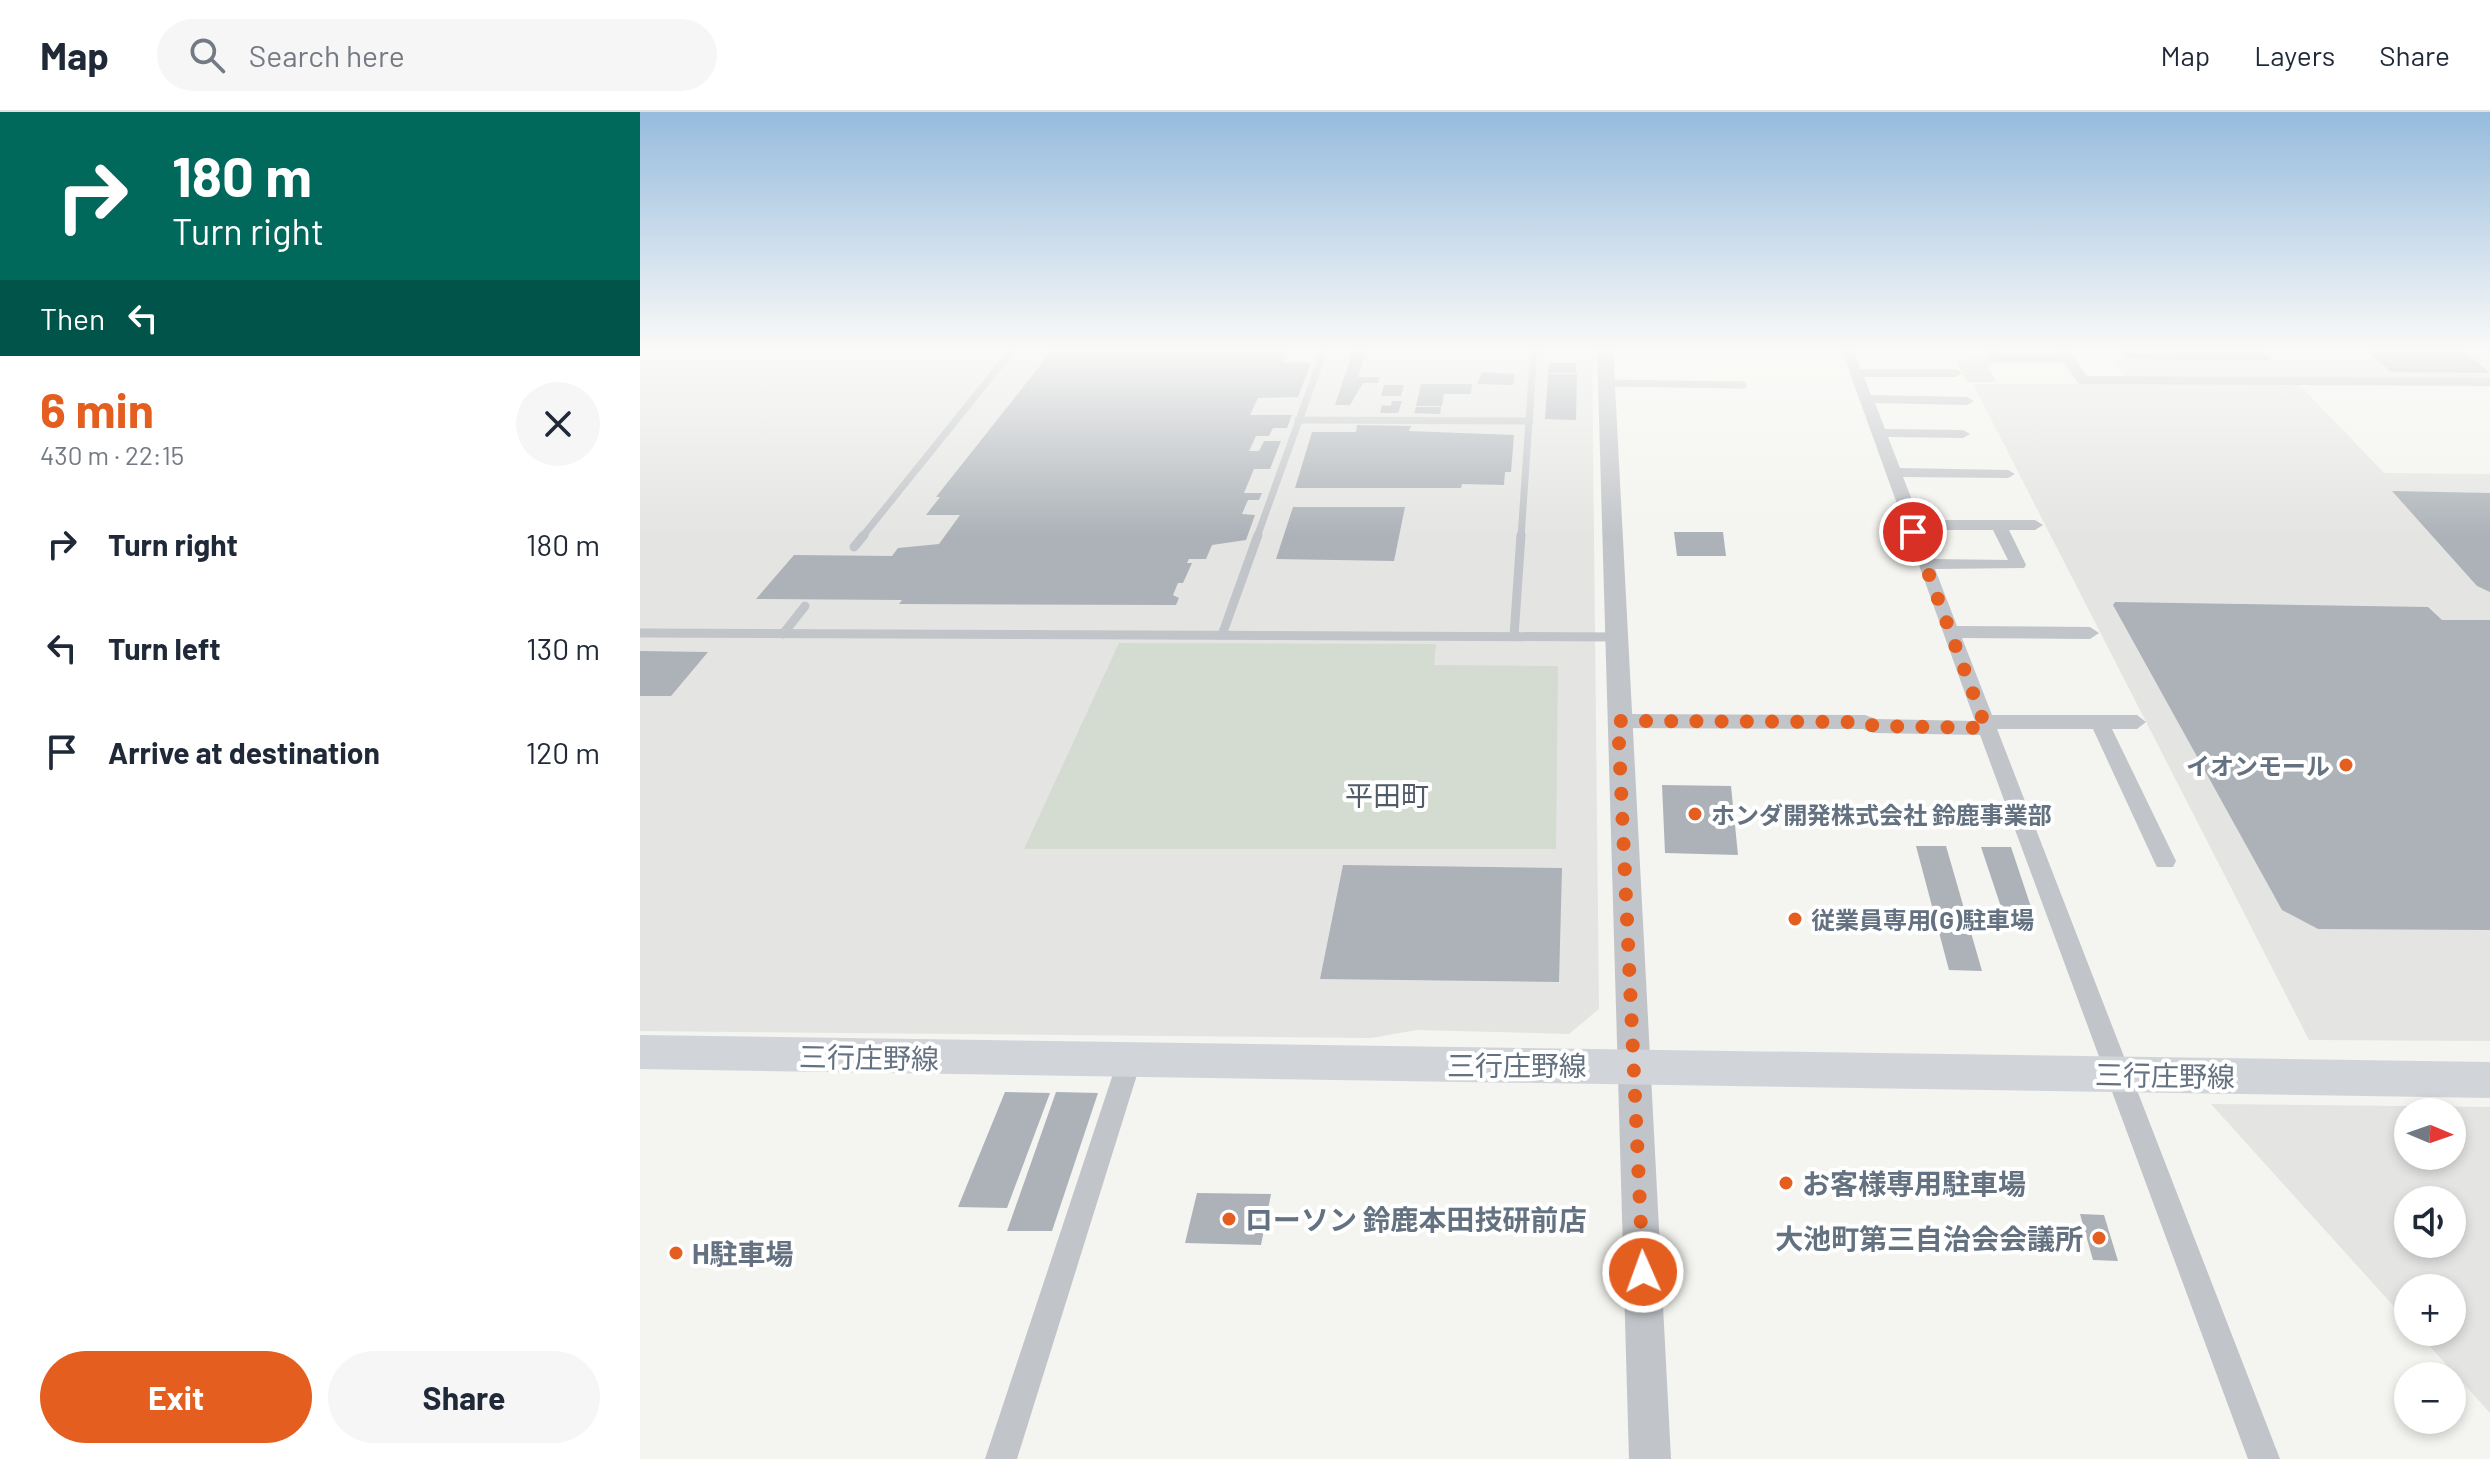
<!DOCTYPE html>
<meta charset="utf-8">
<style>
:root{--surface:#fff;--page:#f6f6f7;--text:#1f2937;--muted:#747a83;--line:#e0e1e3;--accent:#e45e20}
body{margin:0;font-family:Barlow,"Noto Sans JP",sans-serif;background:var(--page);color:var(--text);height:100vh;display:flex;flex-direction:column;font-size:30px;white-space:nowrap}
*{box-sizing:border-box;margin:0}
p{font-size:26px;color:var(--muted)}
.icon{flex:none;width:44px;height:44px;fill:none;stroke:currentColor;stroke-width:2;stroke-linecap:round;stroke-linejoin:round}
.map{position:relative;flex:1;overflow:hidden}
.details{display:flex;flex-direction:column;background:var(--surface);width:640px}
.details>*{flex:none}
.guide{background:#00695c;color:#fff;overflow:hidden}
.needle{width:52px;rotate:92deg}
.buttons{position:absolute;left:1754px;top:986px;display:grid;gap:16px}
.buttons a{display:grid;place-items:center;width:72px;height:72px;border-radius:50%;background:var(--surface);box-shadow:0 4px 12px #0003;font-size:40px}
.pin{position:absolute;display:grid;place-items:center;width:68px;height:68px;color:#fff;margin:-34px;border:4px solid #fff;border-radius:50%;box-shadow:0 2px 8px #0007}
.me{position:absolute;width:88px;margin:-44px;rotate:358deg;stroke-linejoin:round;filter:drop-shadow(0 0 6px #0008)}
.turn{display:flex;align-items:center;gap:28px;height:168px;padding:0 40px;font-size:36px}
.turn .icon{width:104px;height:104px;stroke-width:2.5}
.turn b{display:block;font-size:56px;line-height:68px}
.then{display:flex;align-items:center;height:76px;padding:0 40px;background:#0003;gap:16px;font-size:30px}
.round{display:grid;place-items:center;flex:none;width:84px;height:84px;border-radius:42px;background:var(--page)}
.summary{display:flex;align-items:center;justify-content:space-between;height:136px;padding:0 40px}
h1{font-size:48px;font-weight:700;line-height:60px;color:var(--accent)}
.action{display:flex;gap:16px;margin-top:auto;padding:16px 40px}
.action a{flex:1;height:92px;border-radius:48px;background:var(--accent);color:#fff;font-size:32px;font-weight:700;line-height:92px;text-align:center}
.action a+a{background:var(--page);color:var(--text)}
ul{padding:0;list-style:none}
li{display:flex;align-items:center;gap:24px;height:104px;padding:0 40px}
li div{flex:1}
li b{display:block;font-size:30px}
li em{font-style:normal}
header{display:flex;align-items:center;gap:48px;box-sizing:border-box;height:112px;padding:0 40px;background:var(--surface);border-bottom:2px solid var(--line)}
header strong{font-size:38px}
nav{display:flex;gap:44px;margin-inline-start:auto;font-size:28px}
.search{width:560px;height:72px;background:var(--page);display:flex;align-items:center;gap:20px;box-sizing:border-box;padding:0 28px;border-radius:44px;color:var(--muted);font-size:30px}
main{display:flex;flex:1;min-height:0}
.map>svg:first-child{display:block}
</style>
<header>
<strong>Map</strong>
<div class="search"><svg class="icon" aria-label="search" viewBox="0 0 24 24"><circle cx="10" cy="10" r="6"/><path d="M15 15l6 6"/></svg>Search here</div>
<nav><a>Map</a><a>Layers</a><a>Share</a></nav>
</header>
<main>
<section class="details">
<div class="guide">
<div class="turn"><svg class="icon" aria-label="right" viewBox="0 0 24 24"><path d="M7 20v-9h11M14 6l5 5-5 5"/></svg><div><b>180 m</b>Turn right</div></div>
<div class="then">Then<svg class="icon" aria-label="left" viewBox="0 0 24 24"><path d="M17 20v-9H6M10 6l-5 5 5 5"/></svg></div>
</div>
<div class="summary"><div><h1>6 min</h1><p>430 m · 22:15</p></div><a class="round"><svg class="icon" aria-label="close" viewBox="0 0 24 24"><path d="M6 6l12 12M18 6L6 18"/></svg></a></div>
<ul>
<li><svg class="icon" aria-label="right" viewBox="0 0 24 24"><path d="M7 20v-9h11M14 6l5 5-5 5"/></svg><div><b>Turn right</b></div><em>180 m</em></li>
<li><svg class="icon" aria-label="left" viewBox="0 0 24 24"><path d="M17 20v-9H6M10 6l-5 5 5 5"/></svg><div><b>Turn left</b></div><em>130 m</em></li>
<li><svg class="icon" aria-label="arrive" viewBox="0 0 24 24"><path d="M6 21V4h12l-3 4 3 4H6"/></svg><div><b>Arrive at destination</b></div><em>120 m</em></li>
</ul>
<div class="action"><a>Exit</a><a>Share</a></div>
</section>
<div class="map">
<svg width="1850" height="1347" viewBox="0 0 1850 1347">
<rect width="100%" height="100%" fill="#f4f4f0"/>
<g fill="#e4e5e3" fill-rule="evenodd">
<polygon points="0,236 952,236 959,897 929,922 777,918 731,926 0,919"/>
<polygon points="1464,236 1850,236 1850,267 1654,267 1744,361 1850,362 1850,929 1669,928 1333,272 1490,272"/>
<path d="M 1571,992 L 1850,995 L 1850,1301 L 1777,1220 L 1812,1220 L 1812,1176 L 1768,1176 L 1768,1210 ZM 1812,1000 L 1812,1044 L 1768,1044 L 1768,1000 ZM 1812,1088 L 1812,1132 L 1768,1132 L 1768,1088 Z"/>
</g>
<g fill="#d4dbd1">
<polygon points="1348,246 1357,249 1348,255 1356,270 1327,270 1316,248"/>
<polygon points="479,531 796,532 794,553 918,554 916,737 384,737"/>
</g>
<g fill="#acb2b8">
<polygon points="414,236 638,236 636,239 647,239 642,250 671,251 658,285 618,286 610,303 652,303 647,316 633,316 629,324 616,324 609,339 619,339 624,329 641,329 630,357 614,357 604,381 622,381 619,388 608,388 602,402 615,403 606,428 572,433 566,447 549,447 547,451 552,451 543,471 538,471 533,483 539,486 536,493 259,492 262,488 116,487 154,443 252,444 258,436 299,432 320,403 286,403 300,385 296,385"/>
<polygon points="714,236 727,236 718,265 740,265 738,271 723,271 710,293 695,293"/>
<polygon points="1478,236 1619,236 1631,248 1487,247"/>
<polygon points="1724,236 1820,236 1850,261 1751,260"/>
<polygon points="909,251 936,251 936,261 908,261"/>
<polygon points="842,260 875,262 873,273 837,272"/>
<polygon points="908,262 937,262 936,308 905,307"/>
<polygon points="781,272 832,272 831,282 804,282 802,294 776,294"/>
<polygon points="744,273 764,273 761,284 741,284"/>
<polygon points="752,289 762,289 758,301 740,301 742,293 751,294"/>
<polygon points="776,295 801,295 800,302 774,301"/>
<polygon points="717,313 771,314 769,319 874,323 871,360 865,360 864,373 822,372 821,376 655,376 672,320 716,320"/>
<polygon points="1752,379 1850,381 1850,480 1837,474"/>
<polygon points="653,395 765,395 754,449 636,447"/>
<polygon points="1034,420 1083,420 1086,444 1037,444"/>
<polygon points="1475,490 1788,495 1802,508 1850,508 1850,818 1678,817 1642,798 1473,493"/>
<polygon points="0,539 68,540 31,584 0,584"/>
<polygon points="1022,673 1091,674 1098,743 1025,741"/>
<polygon points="1276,734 1306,734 1342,859 1309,858"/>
<polygon points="1341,735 1371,735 1396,810 1366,810"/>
<polygon points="703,753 922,756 919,870 680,867"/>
<polygon points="365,980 410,981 367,1096 318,1095"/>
<polygon points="416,980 458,981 412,1119 367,1119"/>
<polygon points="557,1081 631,1082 621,1133 545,1131"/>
<polygon points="1440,1102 1464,1103 1478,1149 1453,1148"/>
</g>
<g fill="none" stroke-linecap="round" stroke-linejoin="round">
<g stroke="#c1c4c8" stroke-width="7">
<polyline points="966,271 1103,273"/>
<polyline points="658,308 890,309"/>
<polyline points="222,425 374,236"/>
<polyline points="617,425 685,236"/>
<polyline points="881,425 894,236"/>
</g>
<g stroke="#c1c4c8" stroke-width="9">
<polyline points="214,435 224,423"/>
<polyline points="0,521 976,525"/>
<polyline points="143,522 165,494"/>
<polyline points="582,523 618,423"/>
<polyline points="874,524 881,423"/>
</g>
<g fill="#c1c4c8" fill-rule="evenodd">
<path d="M 1201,236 L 1213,236 L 1221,257 L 1316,257 L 1322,261 L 1316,265 L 1224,265 L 1231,283 L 1327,285 L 1334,289 L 1327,293 L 1235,291 L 1245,317 L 1323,318 L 1330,322 L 1323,326 L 1248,325 L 1260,356 L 1368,358 L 1375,362 L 1368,366 L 1263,365 L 1280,408 L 1395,408 L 1403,413 L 1395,418 L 1369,418 L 1386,453 L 1384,456 L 1295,457 L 1317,514 L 1450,515 L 1459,521 L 1450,527 L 1322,526 L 1352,603 L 1497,603 L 1506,610 L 1497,617 L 1472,617 L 1536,749 L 1533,755 L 1517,755 L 1514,749 L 1453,617 L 1357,617 L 1640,1347 L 1608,1347 L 1340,623 L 1234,621 L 1223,617 L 978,616 L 969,609 L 978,602 L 1225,603 L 1236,607 L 1335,609 ZM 1281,418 L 1353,418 L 1368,448 L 1291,447 Z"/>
<polygon points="1342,236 1354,236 1358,242 1419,242 1415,236 1427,236 1447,264 1850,266 1850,274 1443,272 1438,271 1424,250 1354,250 1350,249"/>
<polygon points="489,939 498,942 501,950 377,1347 345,1347 477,950 480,942"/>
</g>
<polygon fill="#c1c4c8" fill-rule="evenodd" points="957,236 973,236 1031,1347 989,1347"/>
<polygon fill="#d1d5da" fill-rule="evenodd" points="0,923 1850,950 1850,986 0,957"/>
</g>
<linearGradient id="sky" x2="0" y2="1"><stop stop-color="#96bbdd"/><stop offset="0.56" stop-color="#fafaf8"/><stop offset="1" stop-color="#fafaf8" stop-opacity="0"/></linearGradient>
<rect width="1850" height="424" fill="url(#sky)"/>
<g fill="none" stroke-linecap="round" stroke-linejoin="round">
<polyline stroke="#e45e20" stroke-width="14" stroke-dasharray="0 25.2" points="1003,1160 978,609 1225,610 1234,614 1346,616 1273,420"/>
</g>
<g fill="#e45e20" stroke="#fff" stroke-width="3">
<circle cx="1706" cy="653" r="8"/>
<circle cx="1055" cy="702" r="8"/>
<circle cx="1155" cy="807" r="8"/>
<circle cx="1146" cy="1071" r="8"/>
<circle cx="589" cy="1107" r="8"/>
<circle cx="1459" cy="1126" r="8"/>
<circle cx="36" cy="1141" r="8"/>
</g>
<g text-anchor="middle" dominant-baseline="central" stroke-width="8" stroke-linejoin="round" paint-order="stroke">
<g font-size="24" font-weight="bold" fill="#637181" stroke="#fff" text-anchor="start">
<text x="1690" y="653" text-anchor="end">イオンモール</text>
<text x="1071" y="702">ホンダ開発株式会社 鈴鹿事業部</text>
<text x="1171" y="807">従業員専用(G)駐車場</text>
</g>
<g font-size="28" fill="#505b66" stroke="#fff">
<text x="747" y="683">平田町</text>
</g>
<g font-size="28" fill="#637181" stroke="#fff">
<text transform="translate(229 945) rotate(1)">三行庄野線</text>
<text x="877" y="953">三行庄野線</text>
<text transform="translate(1525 963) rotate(1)">三行庄野線</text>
</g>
<g font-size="28" font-weight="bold" fill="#637181" stroke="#fff" text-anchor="start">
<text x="1162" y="1071">お客様専用駐車場</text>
<text x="605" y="1107">ローソン 鈴鹿本田技研前店</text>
<text x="1443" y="1126" text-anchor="end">大池町第三自治会会議所</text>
<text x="52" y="1141">H駐車場</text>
</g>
</g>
</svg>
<div class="buttons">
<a><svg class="needle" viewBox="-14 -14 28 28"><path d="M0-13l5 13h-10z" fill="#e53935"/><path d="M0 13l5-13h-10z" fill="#747a83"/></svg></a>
<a><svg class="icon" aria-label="sound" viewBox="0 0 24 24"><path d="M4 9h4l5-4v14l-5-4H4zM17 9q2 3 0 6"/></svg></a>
<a>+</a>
<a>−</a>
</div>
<div class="pin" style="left:1273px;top:420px;background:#d93025"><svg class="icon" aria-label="arrive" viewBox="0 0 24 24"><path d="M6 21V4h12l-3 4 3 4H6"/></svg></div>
<svg class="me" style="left:1003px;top:1160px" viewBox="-20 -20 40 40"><circle r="17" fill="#e45e20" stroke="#fff" stroke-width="3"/><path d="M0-11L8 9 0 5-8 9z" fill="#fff"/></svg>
</div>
</main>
